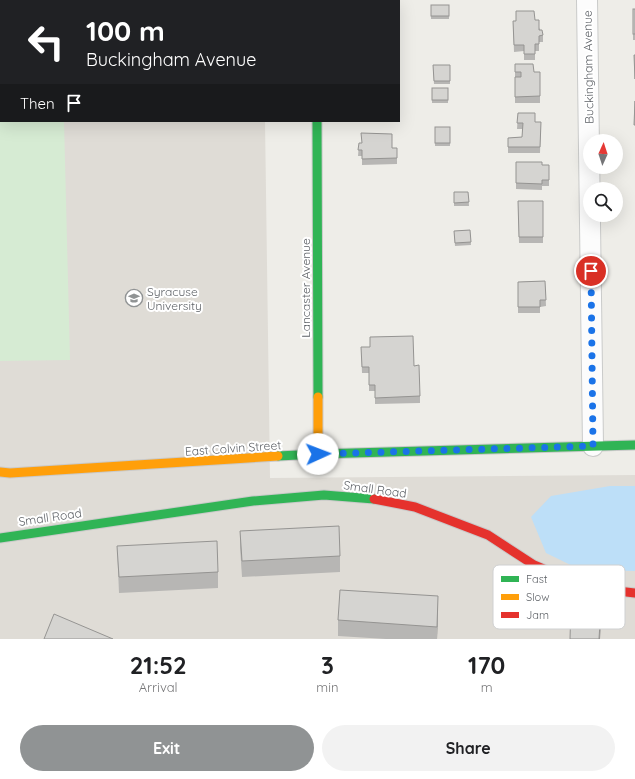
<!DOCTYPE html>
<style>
:root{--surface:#fff;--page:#f2f2f2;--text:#202124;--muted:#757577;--accent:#909394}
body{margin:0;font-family:Quicksand,sans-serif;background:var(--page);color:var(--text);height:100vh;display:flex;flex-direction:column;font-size:15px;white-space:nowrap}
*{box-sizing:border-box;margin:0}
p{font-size:13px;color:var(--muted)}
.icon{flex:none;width:22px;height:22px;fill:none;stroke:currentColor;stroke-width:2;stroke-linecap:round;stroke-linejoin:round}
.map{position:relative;height:639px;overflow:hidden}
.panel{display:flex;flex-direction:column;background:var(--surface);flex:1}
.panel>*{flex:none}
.guide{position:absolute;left:0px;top:0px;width:400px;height:122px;box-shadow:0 4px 16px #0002;background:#202124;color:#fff;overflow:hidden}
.needle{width:26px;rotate:3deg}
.fabs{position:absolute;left:583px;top:134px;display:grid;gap:8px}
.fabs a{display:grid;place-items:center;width:40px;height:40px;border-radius:50%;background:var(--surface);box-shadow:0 4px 16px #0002;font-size:20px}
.pin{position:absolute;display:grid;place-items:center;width:34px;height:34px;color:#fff;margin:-17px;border:2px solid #fff;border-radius:50%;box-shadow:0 1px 4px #0007}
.me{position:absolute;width:44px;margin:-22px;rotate:88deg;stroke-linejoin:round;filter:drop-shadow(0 0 3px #0008)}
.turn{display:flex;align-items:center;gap:14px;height:84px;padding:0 20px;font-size:18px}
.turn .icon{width:52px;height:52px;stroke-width:2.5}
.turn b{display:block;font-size:28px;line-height:34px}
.then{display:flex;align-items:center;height:38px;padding:0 20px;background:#0003;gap:8px;font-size:15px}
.eta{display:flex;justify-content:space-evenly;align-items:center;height:68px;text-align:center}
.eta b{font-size:24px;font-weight:700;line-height:28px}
.cta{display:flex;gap:8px;margin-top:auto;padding:8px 20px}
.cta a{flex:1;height:46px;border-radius:24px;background:var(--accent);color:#fff;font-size:16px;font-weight:700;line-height:46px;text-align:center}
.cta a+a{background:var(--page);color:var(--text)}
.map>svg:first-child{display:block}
</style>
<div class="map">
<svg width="635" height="639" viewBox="0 0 635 639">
<rect width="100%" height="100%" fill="#eeede8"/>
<polygon fill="#dfdcd6" points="0,0 264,0 1,1 1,121 265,121 270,478 635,475 635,639 0,639"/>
<g fill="#d6ebd3">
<rect x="86" y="0" width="178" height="1"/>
<polygon points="0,75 1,121 64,121 70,360 0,361"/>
</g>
<polygon fill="#bddff8" points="610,486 635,486 635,571 581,570 546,553 531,517 551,496"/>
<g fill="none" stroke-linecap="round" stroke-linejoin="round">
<defs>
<polyline id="street" points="587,0 593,446"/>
<g id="fast">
<polyline points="315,0 315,1"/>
<polyline points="317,121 318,397"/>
<polyline points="278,456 318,454 635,445"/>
<polyline points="0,538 253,501 324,495 374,499"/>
</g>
<g id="slow">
<polyline points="318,397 318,454"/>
<polyline points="0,472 10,473 278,456"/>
</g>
<polyline id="jam" points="374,499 415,507 488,535 534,565 572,581 601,589 635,593"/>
</defs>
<use href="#street" stroke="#cacbca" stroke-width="22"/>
<use href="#fast" stroke="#c9c9c9" stroke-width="11"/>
<use href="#slow" stroke="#c9c9c9" stroke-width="11"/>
<use href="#jam" stroke="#c9c9c9" stroke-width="11"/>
<use href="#street" stroke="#fcfcfc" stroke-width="20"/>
<use href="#fast" stroke="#30b455" stroke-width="9"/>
<use href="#slow" stroke="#ff9f0a" stroke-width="9"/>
<use href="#jam" stroke="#e5322d" stroke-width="9"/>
</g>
<g fill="#b7b6b4">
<rect x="431" y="5" width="18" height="14"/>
<rect x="633" y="9" width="2" height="31"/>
<polygon points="535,20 543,35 543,42 539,42 539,51 535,51 535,60 524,60 524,51 514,52 513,21"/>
<polygon points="515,64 534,72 540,72 540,103 515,103"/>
<polygon points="433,65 450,65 450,84 434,84"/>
<rect x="432" y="88" width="16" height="15"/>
<polygon points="518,113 535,122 541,122 540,153 508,153 508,138 522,137 523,129 517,129"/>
<rect x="435" y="127" width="15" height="19"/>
<polygon points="359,143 392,148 397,148 397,164 362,165 362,156 358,156"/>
<polygon points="516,162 542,165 549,165 549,186 542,186 542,190 516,189"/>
<polygon points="454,192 468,192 469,206 454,206"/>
<polygon points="518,201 543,201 543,243 519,243"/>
<polygon points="470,230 471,245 455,246 454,231"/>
<polygon points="545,281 546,306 540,307 540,313 518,313 518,282"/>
<polygon points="361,347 414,366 420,396 420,403 375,404 375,391 369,391 369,373 362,373"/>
<polygon points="240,531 340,556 340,572 242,577 240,547"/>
<polygon points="117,546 218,572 218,588 119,593"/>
<polygon points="438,612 437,639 386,639 338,636 338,620"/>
</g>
<g fill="#959492">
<polygon points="438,596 438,612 437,639 437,627"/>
<polygon points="601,607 601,623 600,639 599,639"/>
</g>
<g fill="#d5d4d1" stroke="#959492">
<rect x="431" y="5" width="18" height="11"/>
<rect x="633" y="9" width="2" height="25"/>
<polygon points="516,11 534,11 535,20 539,20 539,30 542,30 543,35 539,36 539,44 535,44 535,54 524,54 524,45 514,45 513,21 516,21"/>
<polygon points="634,55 635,55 635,79"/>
<polygon points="515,64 533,64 534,72 540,72 540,96 515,97 515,77 521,77 521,72 515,72"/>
<polygon points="433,65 450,65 450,81 434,81"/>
<rect x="432" y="88" width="16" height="12"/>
<polygon points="635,101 635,125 634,125"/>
<polygon points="518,113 535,113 535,122 541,122 540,147 508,147 508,138 522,137 523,123 517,123"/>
<rect x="435" y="127" width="15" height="16"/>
<polygon points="361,133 392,134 392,148 397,148 397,158 362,159 362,150 358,150 359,143 362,143"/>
<polygon points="516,162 542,162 542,165 549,165 549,180 542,180 542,184 516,183"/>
<polygon points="454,192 468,192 469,202 454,203"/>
<polygon points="518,201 543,201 543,237 519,237"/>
<polygon points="470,230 471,242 455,243 454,231"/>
<polygon points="545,281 546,300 540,300 540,307 518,307 518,282"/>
<polygon points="413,336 414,366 419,365 420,396 375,398 375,385 369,385 369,367 362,367 361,347 370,347 370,337"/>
<polygon points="339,526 340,556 242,561 240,531"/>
<polygon points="217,541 218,572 119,577 117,546"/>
<polygon points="340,590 438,596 437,627 338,620"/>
<polygon points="571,605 601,607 599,639 570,639"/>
<polygon points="54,614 113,639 44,639"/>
</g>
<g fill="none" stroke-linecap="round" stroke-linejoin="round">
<polyline stroke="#1a73e8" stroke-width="7" stroke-dasharray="0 12.6" points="318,454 593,446 591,271"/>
</g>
<defs>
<symbol id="university-ring" viewBox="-11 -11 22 22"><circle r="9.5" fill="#fff" stroke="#909394" stroke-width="1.5"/><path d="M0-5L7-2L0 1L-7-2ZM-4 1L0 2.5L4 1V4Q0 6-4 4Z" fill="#909394"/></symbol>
</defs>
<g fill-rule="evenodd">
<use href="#university-ring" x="124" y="288" width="20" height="20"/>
</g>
<g text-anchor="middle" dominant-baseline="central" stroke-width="4" stroke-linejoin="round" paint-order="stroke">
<g font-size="12" fill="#5e6267" stroke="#fff">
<text transform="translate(588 67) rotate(-91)">Buckingham Avenue</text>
<text transform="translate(305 288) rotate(-90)">Lancaster Avenue</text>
<text transform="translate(233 448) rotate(-4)">East Colvin Street</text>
<text transform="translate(375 489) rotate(8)">Small Road</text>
<text transform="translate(50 517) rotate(-8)">Small Road</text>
</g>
<g font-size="12" fill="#5e6267" stroke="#fff" text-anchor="start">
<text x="147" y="291">Syracuse<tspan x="147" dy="14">University</tspan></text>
</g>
</g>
<rect x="493" y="565" width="132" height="64" rx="6" fill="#fff" stroke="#cfd0d1" stroke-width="1"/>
<rect x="501" y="576" width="18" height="6" fill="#30b455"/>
<rect x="501" y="594" width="18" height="6" fill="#ff9f0a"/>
<rect x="501" y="612" width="18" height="6" fill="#e5322d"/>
<g font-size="11" fill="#5e6267">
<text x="526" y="583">Fast</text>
<text x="526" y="601">Slow</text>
<text x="526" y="619">Jam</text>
</g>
</svg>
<div class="fabs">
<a><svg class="needle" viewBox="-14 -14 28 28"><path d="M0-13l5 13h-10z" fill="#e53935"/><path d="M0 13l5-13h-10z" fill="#757577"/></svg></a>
<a><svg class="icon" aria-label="search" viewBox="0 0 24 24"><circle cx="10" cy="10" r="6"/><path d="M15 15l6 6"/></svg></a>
</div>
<div class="pin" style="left:591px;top:271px;background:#d93025"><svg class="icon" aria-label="arrive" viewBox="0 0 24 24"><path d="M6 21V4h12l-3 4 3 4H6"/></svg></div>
<svg class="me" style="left:318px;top:454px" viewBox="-20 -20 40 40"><circle r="19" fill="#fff"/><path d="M0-13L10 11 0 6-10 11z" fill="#1a73e8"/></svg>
<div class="guide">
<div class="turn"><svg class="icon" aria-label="left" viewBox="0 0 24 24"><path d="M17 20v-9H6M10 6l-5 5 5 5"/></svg><div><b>100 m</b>Buckingham Avenue</div></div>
<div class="then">Then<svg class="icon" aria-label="arrive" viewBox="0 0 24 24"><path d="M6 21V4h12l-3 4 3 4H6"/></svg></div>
</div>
</div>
<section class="panel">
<div class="eta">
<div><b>21:52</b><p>Arrival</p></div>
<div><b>3</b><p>min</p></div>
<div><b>170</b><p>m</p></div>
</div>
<div class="cta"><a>Exit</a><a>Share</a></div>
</section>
